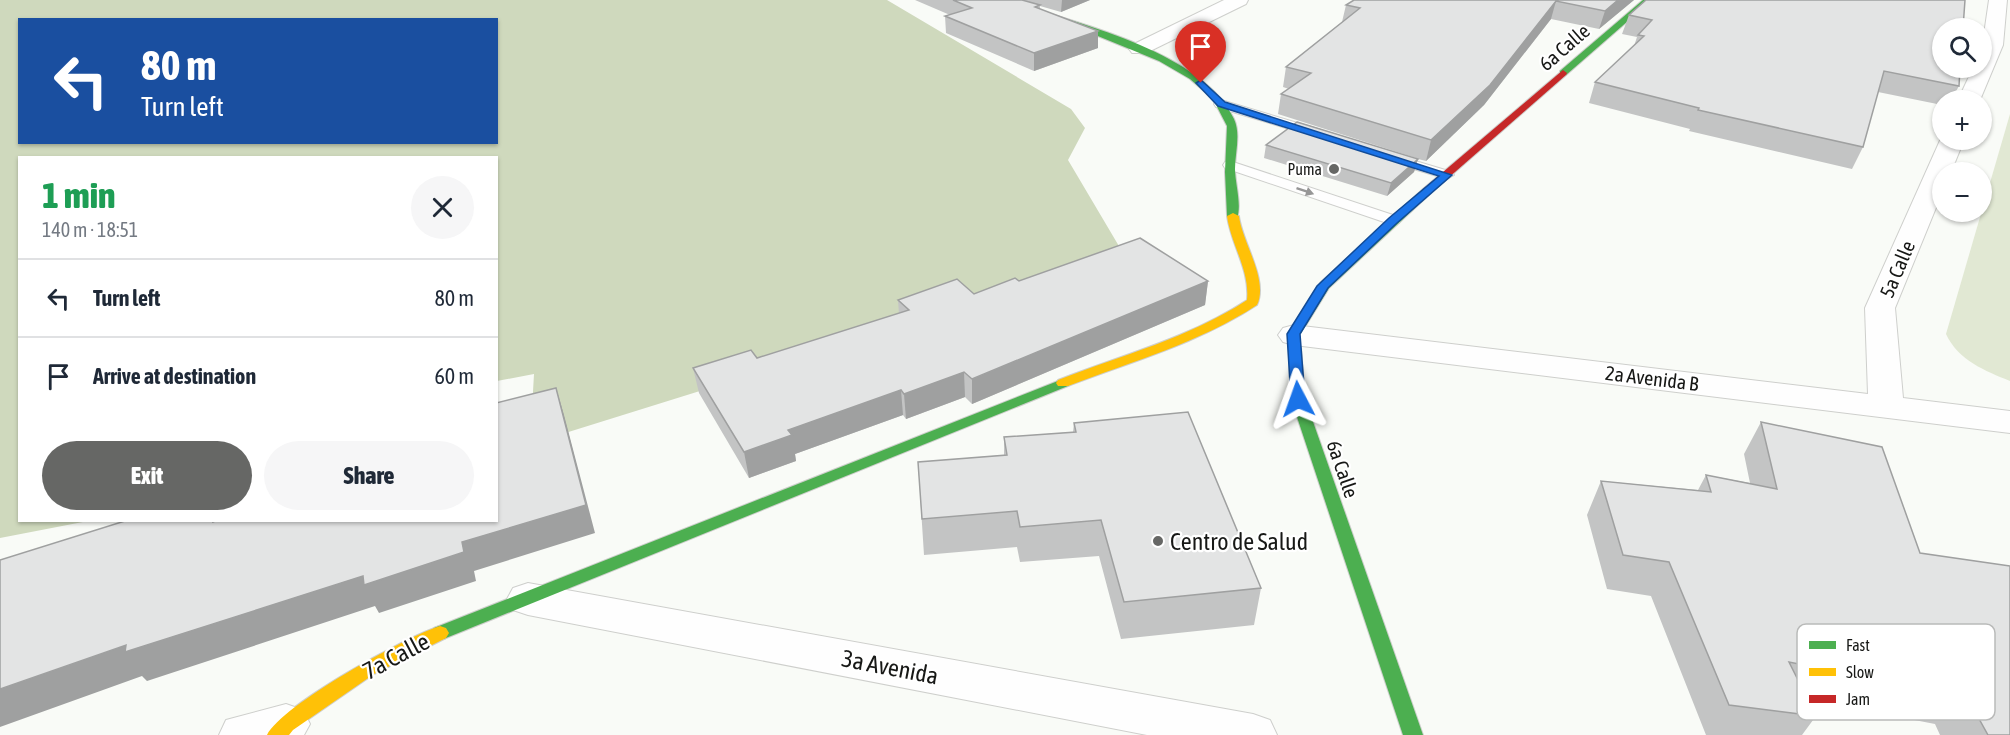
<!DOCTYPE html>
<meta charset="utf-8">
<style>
:root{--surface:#fff;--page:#f6f6f7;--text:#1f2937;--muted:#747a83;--line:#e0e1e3;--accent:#666765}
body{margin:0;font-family:"Asap Condensed",sans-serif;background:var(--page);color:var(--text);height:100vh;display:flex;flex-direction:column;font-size:22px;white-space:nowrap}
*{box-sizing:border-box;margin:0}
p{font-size:20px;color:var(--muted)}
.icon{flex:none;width:33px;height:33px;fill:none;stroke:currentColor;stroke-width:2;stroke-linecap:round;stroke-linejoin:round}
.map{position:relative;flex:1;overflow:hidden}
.details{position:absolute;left:18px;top:156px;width:480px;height:366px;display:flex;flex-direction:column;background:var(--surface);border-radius:0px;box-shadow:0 2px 4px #0004}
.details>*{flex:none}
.hud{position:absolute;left:18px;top:18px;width:480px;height:126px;border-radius:0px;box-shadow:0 2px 4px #0004;background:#1a4fa0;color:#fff;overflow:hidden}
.tools{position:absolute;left:1932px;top:18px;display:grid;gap:12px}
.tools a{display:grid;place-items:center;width:60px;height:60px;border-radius:50%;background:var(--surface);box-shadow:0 2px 4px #0004;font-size:30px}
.pin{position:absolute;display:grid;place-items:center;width:51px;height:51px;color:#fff;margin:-62px -26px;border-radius:50% 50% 50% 0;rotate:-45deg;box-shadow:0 0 6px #0007}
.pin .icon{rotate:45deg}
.me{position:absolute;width:66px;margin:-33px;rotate:356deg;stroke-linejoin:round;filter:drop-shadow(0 0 4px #0008)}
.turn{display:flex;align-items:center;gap:21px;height:126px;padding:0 24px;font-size:27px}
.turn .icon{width:78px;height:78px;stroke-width:2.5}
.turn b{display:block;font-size:42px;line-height:51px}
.round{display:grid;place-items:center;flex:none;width:63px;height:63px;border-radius:32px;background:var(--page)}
.summary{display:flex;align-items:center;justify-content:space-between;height:102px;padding:0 24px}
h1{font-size:36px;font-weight:800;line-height:45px;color:#1e9e55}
.cta{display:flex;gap:12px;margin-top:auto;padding:12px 24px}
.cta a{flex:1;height:69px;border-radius:36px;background:var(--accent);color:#fff;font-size:24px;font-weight:800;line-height:69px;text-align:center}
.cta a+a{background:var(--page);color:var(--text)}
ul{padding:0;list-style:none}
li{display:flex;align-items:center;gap:18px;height:78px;padding:0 24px;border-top:2px solid var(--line)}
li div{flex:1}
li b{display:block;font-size:22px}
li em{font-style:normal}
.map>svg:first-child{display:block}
</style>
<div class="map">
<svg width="2010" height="735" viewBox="0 0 2010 735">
<rect width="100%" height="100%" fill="#f9fbf7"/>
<path fill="#e1e8d3" d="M 2010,114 L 2010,381 C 1985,371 1958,360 1946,334 Z"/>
<path fill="#cfd9bd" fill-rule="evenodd" d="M 0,0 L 887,0 L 1071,109 L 1085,128 L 1068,160 L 1126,258 L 530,444 L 534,374 L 497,381 L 496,158 L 20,158 L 20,520 L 88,521 L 0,538 ZM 20,20 L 496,20 L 496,142 L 20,142 Z"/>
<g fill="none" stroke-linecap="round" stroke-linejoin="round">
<defs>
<g id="lane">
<polygon points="1221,100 1321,130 1323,133 1316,137 1216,107 1214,104 1216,101"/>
<polygon points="1392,154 1452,172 1454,175 1447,179 1387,161 1385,158 1387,155"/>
<polygon points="1230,161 1399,217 1401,220 1399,223 1387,223 1225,168 1223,165 1225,162"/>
</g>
<g id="street">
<polygon points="1224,0 1248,0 1246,4 1146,53 1132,53 1129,49 1132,45"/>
<polygon points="1989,0 2007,0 2003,45 1980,100 1958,100 1973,68 1982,68 1982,48"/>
<polygon points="1942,136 1942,140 1964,140 1951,172 1942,172 1942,193 1895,308 1903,398 2010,411 2010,433 1294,345 1283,342 1278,335 1283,328 1294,325 1868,394 1865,308"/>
<polygon points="528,583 1253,714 1270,720 1277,735 1147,735 528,615 513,610 507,599 513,588"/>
<polygon points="286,704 303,710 310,724 304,735 219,735 226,720"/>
</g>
<g id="fast">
<path d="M 993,0 L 1005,0 C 1072,22 1202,50 1234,119 C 1241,134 1235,153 1235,169 C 1235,183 1242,205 1237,218 L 1229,218 L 1227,216 L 1225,172 L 1227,126 L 1213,99 L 1190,79 L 1159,61 L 1088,32 Z"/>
<polygon points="1643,0 1652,0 1566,75 1560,75 1560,71"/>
<polygon points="1427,188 1432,191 1431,193 1329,288 1300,335 1305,399 1423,735 1403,735 1291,399 1288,335 1320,283 1423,189"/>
<polygon points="1063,379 1070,383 1068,386 446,638 440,640 434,638 431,633 434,628"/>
</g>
<g id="slow">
<path d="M 1233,213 L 1239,216 C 1242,242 1269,280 1257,305 C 1199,343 1133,361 1068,386 L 1058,386 L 1056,383 L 1058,380 C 1122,355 1189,338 1247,300 C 1250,270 1231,245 1227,216 Z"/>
<path d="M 440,626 L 446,628 L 449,633 L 446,638 L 374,674 L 293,730 L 289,735 L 267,735 C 282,705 405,637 440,626 Z"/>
</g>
<polygon id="jam" points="1563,70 1567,73 1566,75 1431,193 1423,193 1423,189"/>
</defs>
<use href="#lane" stroke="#cecfcc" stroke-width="2"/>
<use href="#street" stroke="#cecfcc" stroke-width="2"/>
<use href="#fast" stroke="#cecfcc" stroke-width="2"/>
<use href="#slow" stroke="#cecfcc" stroke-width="2"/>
<use href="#jam" stroke="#cecfcc" stroke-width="2"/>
<use href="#lane" fill="#fefefe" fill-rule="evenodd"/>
<use href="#street" fill="#fefefe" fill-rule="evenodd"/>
<use href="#fast" fill="#4caf50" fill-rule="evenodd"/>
<use href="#slow" fill="#ffc107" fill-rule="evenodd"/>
<use href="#jam" fill="#c62828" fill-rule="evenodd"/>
</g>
<g fill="#c3c4c4">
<polygon points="915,0 1090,0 1061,12 1040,6 1040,9 1098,48 1034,71 946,33 945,16 950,15"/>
<polygon points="1354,0 1634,0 1599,29 1551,19 1484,105 1426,161 1418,159 1414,172 1387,196 1264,158 1266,145 1416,158 1278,114 1281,94 1289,89 1283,87 1286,67 1342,22 1346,5"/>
<polygon points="1629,15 1959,86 1951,100 1942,100 1942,105 1878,92 1863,147 1852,169 1689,131 1690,129 1589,103 1595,82 1634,46 1637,37 1622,34"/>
<polygon points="1019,281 1208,281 1205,305 972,404 965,397 906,419 903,415 795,454 796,461 749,478 699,393 693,368 757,358 899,314 898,300 974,294"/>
<polygon points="1761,422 1920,553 2010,735 1940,735 1935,724 1842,706 1839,711 1810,705 1816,716 1802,735 1706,735 1651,596 1607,589 1587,515 1601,481 1698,490 1706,475 1750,483 1744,454"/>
<polygon points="1074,423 1261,588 1254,625 1121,639 1099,556 1020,562 1017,547 924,555 918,462 1004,455 1004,437 1073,432"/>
</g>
<g fill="#9fa0a0">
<polygon points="1062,0 1090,0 1061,12"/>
<polygon points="1618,0 1634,0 1599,29 1605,11"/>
<polygon points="1556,1 1551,19 1484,105 1426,161 1431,140"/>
<polygon points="1098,31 1098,48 1034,71 1034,53"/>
<polygon points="1418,159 1414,172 1387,196 1391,183"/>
<polygon points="1208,281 1205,305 972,404 972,379"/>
<polygon points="964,372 965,397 906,419 904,394"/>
<polygon points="556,388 564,415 595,533 474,571 476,581 379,613 375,606 147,681 142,676 0,727 0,689 126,645 462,542"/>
<polygon points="901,390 903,415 795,454 796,461 749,478 744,452 788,430"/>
</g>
<g fill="#e3e4e4" stroke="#9fa0a0" stroke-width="1.5">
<polygon points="953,0 1022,0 1040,5 1035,7 1098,31 1034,53 945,16 972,8"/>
<polygon points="1354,0 1618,0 1605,11 1556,1 1490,85 1431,140 1281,94 1311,73 1286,67 1360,8 1346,5"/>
<polygon points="1646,0 1965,0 1963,28 1942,28 1942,68 1960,68 1959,86 1884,71 1863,147 1698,110 1699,108 1595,82 1644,36 1638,35 1652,20 1629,15"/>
<polygon points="1297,122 1418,159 1391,183 1266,145"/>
<polygon points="1140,238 1208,281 972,379 964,372 904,394 901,390 788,430 792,435 744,452 693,368 751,350 757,358 909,310 898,300 957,279 974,294 1015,278 1019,281"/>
<polygon points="556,388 586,505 462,542 464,552 364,585 363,576 125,652 126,645 0,689 0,560 128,520 213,520 213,522 218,520 496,520 496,403"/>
<polygon points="1188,412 1261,588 1124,602 1101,520 1020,527 1017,511 922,519 918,462 1007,455 1004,437 1076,432 1074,423"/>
<polygon points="1761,422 1882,447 1920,553 2010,566 2010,735 1988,735 1963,690 1861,671 1864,677 1789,662 1816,716 1729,705 1669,562 1623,555 1601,481 1711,492 1706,475 1777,489"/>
</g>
<defs><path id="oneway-solid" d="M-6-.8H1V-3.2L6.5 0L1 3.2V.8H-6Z" transform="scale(1.5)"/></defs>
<use fill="#969696" href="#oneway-solid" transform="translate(1305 191) rotate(19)"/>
<polygon fill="#1a73e8" stroke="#114b97" stroke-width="1.5" points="1201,80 1225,102 1452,175 1397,223 1328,288 1300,334 1305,399 1303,403 1293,403 1291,399 1287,334 1317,286 1389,218 1439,176 1218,106 1196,83"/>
<g fill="#666765" stroke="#fff" stroke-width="2">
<circle cx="1334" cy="169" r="6"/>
<circle cx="1158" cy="541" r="6"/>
</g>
<g text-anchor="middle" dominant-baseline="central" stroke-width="4.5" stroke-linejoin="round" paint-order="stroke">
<g font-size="16" fill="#171816" stroke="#fff" text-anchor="end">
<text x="1322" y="169">Puma</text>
</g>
<g font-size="20" fill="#171816" stroke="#fff">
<text transform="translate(1564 47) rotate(-41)">6a Calle</text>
<text transform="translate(1897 269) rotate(-67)">5a Calle</text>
<text transform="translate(1652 378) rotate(7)">2a Avenida B</text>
<text transform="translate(1343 469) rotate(71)">6a Calle</text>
</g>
<g font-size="24" fill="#171816" stroke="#fff" text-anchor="start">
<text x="1170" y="541">Centro de Salud</text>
</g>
<g font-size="24" fill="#171816" stroke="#fff">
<text transform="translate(396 656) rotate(-28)">7a Calle</text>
<text transform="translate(890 667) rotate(11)">3a Avenida</text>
</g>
</g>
<rect x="1797" y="624" width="198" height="96" rx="9" fill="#fff" stroke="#b9bab9" stroke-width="1.5"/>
<rect x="1809" y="641" width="27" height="8" fill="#4caf50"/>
<rect x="1809" y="668" width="27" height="8" fill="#ffc107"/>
<rect x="1809" y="695" width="27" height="8" fill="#c62828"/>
<g font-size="16" fill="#171816">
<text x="1846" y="651">Fast</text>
<text x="1846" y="678">Slow</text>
<text x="1846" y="705">Jam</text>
</g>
</svg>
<div class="tools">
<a><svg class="icon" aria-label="search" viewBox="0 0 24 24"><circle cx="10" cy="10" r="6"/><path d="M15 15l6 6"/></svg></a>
<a>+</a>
<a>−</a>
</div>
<div class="pin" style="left:1201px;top:83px;background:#d93025"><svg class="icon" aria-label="arrive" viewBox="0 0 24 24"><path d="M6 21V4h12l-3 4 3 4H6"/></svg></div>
<svg class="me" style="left:1298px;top:399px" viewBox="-20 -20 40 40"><path d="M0-17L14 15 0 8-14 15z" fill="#1a73e8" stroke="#fff" stroke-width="4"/></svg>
<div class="hud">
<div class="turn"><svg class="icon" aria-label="left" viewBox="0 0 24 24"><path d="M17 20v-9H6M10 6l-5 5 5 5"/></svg><div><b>80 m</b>Turn left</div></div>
</div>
<section class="details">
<div class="summary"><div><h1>1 min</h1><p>140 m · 18:51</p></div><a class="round"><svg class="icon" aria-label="close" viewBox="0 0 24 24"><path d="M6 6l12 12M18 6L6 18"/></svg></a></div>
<ul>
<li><svg class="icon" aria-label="left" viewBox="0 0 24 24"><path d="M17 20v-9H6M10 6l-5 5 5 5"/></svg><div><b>Turn left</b></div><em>80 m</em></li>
<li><svg class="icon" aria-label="arrive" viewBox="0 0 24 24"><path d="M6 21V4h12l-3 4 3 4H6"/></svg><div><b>Arrive at destination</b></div><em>60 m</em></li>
</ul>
<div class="cta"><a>Exit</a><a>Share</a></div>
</section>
</div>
